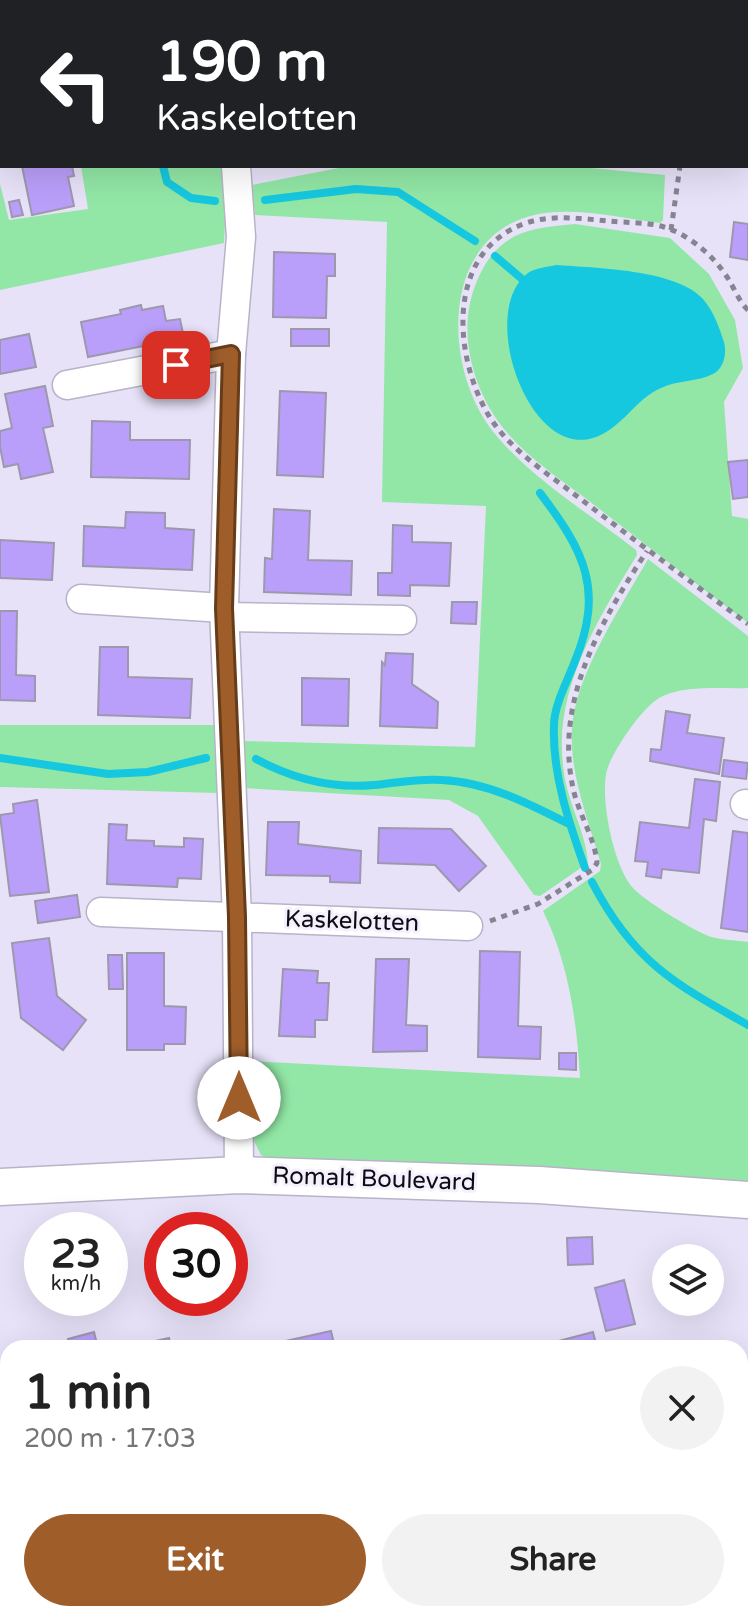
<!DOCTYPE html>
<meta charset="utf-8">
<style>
:root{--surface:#fff;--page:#f2f2f2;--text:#222;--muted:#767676;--accent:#9f5d2a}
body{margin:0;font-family:"Varela Round",sans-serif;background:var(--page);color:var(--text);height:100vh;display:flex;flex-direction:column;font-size:30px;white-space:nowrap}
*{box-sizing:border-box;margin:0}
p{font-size:26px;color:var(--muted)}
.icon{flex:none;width:44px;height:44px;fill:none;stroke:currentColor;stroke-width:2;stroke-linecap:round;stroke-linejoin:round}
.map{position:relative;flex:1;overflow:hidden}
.side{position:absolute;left:0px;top:1340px;width:748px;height:282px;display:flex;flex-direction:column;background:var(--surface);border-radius:24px 24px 0 0;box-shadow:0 8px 32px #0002}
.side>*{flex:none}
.banner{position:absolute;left:0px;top:0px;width:748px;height:168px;box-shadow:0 8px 32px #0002;background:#202124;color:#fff;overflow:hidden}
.buttons{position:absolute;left:652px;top:1244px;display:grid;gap:16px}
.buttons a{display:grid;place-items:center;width:72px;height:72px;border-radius:50%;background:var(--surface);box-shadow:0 8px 32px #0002;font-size:40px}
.speed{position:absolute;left:24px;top:1212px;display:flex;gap:16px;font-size:40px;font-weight:700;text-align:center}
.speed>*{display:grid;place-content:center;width:104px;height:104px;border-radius:50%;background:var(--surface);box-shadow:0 8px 32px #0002;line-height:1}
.speed small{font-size:20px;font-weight:400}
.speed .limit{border:12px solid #d22;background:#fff;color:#111}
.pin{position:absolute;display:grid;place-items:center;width:68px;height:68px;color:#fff;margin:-34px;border-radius:16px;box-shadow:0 4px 12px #0006}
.me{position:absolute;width:88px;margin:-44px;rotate:0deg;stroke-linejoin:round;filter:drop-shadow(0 0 6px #0008)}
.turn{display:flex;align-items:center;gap:28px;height:168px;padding:0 24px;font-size:36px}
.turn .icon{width:104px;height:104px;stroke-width:2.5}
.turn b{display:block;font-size:56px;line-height:68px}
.round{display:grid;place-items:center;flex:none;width:84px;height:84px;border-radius:42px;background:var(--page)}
.overview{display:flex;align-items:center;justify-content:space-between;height:136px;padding:0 24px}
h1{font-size:48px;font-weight:700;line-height:60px}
.button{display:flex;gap:16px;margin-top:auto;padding:16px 24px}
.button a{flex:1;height:92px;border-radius:48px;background:var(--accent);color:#fff;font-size:32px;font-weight:700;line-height:92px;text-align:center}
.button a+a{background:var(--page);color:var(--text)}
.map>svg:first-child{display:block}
</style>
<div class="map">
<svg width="748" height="1621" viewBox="0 0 748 1621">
<rect width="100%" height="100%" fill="#e7e2f8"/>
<g fill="#92e7a6">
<polygon points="81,166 223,166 227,188 224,243 0,290 0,184 9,220 88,209"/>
<path d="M 349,166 L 570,166 L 665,175 L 663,220 L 660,223 C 622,218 577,207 539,214 C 438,233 442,371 495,434 C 533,480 590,514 636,550 L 637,555 C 597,621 551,693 564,773 C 568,804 586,832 588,863 L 540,896 L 534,895 L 478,816 L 449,800 L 243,788 L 242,741 L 475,747 L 486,506 L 382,502 L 387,222 L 255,215 L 252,185 Z"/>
<path d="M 575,224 L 670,238 L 709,274 L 735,320 L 743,368 L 724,402 L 732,516 L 748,519 L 748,623 C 696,584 645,544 593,504 C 563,481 528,459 504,429 C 473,391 457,333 475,286 C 495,234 524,228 575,224 Z"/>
<path d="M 648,559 L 748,636 L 748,688 C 722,689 688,685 663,696 C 644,704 615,748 608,767 C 598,793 614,870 634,889 C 648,903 688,927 706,935 C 718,940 735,940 748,942 L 748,1186 L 278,1162 L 261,1155 L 252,1137 L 250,1061 L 580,1078 C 577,1021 568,961 543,911 L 600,871 L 601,864 C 587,816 563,759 575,708 C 586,660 623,603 648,559 Z"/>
<polygon points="0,725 216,725 217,793 0,787"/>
<polygon points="748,1401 748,1621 308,1621 307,1614 740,1614 740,1403"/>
</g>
<path fill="#16c8df" d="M 556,265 C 594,268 676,269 703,299 C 714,312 719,327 724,342 C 727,353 724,369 713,374 C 698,382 677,380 661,388 C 635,399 621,430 593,438 C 528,458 477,311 528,273 C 535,268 547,267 556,265 Z"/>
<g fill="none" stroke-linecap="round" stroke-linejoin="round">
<g stroke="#16c8df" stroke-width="8">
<polyline points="0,5 2,6"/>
<polyline points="163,166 167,182 191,198 215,201"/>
<polyline points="265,200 356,189 398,192 475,241"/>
<polyline points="495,256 522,279"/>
<path d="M 540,493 C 585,552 604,590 575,661 C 568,680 554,705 554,725 C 552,774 569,823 585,868"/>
<polyline points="0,758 108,774 148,772 206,758"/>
<path d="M 256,759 C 293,779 331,789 374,785 C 396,783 420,778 442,780 C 487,782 530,804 569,824"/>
<path d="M 592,882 C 633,961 673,983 748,1025"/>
</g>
</g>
<g fill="#ba9ffa" stroke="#9d98ad" stroke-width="2">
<polygon points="22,166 72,166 74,176 68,177 74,206 32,215"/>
<polygon points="19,200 23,215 12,217 9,202"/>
<polygon points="734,222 748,224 748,260 730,257"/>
<polygon points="274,252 335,254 335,276 327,276 326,318 273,317"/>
<polygon points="141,305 142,310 163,306 166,321 180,319 184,338 88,357 81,322 121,314 120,310"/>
<rect x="291" y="329" width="38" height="17"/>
<polygon points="29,334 36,367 0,374 0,340"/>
<polygon points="45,386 53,426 43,428 53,472 21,479 18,464 4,467 0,447 0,431 12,428 5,394"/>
<polygon points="280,391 326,393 323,477 277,475"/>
<polygon points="92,421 130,422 130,440 190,440 189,479 91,477"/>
<polygon points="748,460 748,497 733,499 728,462"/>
<polygon points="274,509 310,511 308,560 352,561 351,595 264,592 265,558 272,559"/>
<polygon points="126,512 165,513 165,528 194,530 192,570 83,566 84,526 125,528"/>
<polygon points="393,525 412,526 412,542 451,543 449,586 410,585 410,596 378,595 378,573 392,573"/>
<polygon points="0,540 54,543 52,580 0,578"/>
<polygon points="452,602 477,602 476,624 451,623"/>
<polygon points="0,611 17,611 16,675 35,676 35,701 0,700"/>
<polygon points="100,647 128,647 128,677 192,679 190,718 98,715"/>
<polygon points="386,653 413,654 412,684 438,702 437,728 380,726 382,662 385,665"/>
<polygon points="302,678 349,679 348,726 302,725"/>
<polygon points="666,711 690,715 687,733 724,738 719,774 650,761 651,749 661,750"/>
<polygon points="724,760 748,763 746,779 722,776"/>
<polygon points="695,779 720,782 716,821 704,819 699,873 662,869 661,878 646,876 648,862 635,861 640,822 689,828"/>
<polygon points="37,800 49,892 10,896 0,815 14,813 13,804"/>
<polygon points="268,822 299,822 298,844 361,851 360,883 330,882 330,876 266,875"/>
<polygon points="109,824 127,825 126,840 154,841 154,846 184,847 184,838 203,839 201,879 178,878 177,887 107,884"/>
<polygon points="379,828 451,829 486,866 459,891 435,865 378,863"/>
<polygon points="733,831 748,833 748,932 721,928"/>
<polygon points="77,895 80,917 38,923 35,901"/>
<polygon points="49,938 57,996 86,1020 63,1050 21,1018 12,943"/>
<polygon points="480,951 520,952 518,1026 541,1027 540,1059 478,1057"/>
<polygon points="127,953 164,953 164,1006 186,1007 185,1044 164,1044 164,1050 127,1050"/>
<polygon points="108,955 122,955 123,989 109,989"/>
<polygon points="376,959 409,959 406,1025 427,1026 427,1051 373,1052"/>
<polygon points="283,969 318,971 317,983 329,983 327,1020 315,1020 315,1037 279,1036"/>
<polygon points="559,1053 576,1053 576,1070 559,1069"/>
<polygon points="592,1237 593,1264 568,1265 567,1238"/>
<polygon points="624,1280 635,1324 606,1331 595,1288"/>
<polygon points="331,1331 335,1348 254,1348"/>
<polygon points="94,1332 98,1348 70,1348 68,1339"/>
<polygon points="593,1332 597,1348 532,1348"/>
<polygon points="169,1338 171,1348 124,1348"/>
<polygon points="205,1614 236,1614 238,1621 181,1621"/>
</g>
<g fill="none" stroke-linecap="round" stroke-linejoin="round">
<defs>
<g id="minor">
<polyline points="187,2 197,0"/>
<polyline points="0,38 2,38"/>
<polyline points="236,166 241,237 231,354 224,608 237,917 239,1175"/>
<polyline points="67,385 231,354"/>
<polyline points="81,599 224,608"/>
<polyline points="225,617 402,620"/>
<polyline points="745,804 748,805"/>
<polyline points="101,912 468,926"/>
</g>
<g id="tertiary">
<polyline points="0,1187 239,1175 539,1185 748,1200"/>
<polyline points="0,1503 8,1575"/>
<polyline points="12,1614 13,1621"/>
</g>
</defs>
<use href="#minor" stroke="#b8b3c8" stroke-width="31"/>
<use href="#tertiary" stroke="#b8b3c8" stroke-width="39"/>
<g stroke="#868392" stroke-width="5" stroke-dasharray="6 6" stroke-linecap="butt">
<polyline points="701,2 701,0"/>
<polyline points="671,230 680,166"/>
<path d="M 748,310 C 740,303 735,290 729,280 C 715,257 690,235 664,227 C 648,222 627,223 610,221 C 582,219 553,214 526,223 C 445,251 453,356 489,416 C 510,450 547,473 578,497 C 634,540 691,582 748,624"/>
<path d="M 490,921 L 538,904 L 592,870 L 597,863 C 595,838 578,813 573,788 C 554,701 601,621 647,551"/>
<polyline points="740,1391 748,1389"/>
<polyline points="740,1564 748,1562"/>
<polyline points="554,1621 561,1614"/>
</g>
<use href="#minor" stroke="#fff" stroke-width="28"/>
<use href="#tertiary" stroke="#fff" stroke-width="36"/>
</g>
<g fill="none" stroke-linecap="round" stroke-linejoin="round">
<defs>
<polyline id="route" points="176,365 231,354 224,608 237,917 239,1098"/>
</defs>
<use href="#route" stroke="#673c1b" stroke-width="20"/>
<use href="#route" stroke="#9f5d2a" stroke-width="14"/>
</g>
<g text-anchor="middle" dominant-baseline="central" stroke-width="6" stroke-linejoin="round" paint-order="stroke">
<g font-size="24" fill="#0e0c13" stroke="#f4f0fe">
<text transform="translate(352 921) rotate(2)">Kaskelotten</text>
<text transform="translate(374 1179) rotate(2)">Romalt Boulevard</text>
</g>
</g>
</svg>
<div class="buttons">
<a><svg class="icon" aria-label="layers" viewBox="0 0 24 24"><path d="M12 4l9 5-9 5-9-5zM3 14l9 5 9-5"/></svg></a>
</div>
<div class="speed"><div>23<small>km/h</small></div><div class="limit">30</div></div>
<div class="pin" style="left:176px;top:365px;background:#d93025"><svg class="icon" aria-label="arrive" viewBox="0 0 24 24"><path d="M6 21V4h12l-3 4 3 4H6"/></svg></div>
<svg class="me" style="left:239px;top:1098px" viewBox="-20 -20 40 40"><circle r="19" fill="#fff"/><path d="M0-13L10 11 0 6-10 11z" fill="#9f5d2a"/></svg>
<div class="banner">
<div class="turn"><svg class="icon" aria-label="left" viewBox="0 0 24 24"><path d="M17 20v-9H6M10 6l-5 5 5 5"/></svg><div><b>190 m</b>Kaskelotten</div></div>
</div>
<section class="side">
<div class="overview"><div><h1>1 min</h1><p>200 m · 17:03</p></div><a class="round"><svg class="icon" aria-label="close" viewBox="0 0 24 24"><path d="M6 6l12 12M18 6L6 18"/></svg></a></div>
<div class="button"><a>Exit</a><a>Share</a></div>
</section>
</div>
